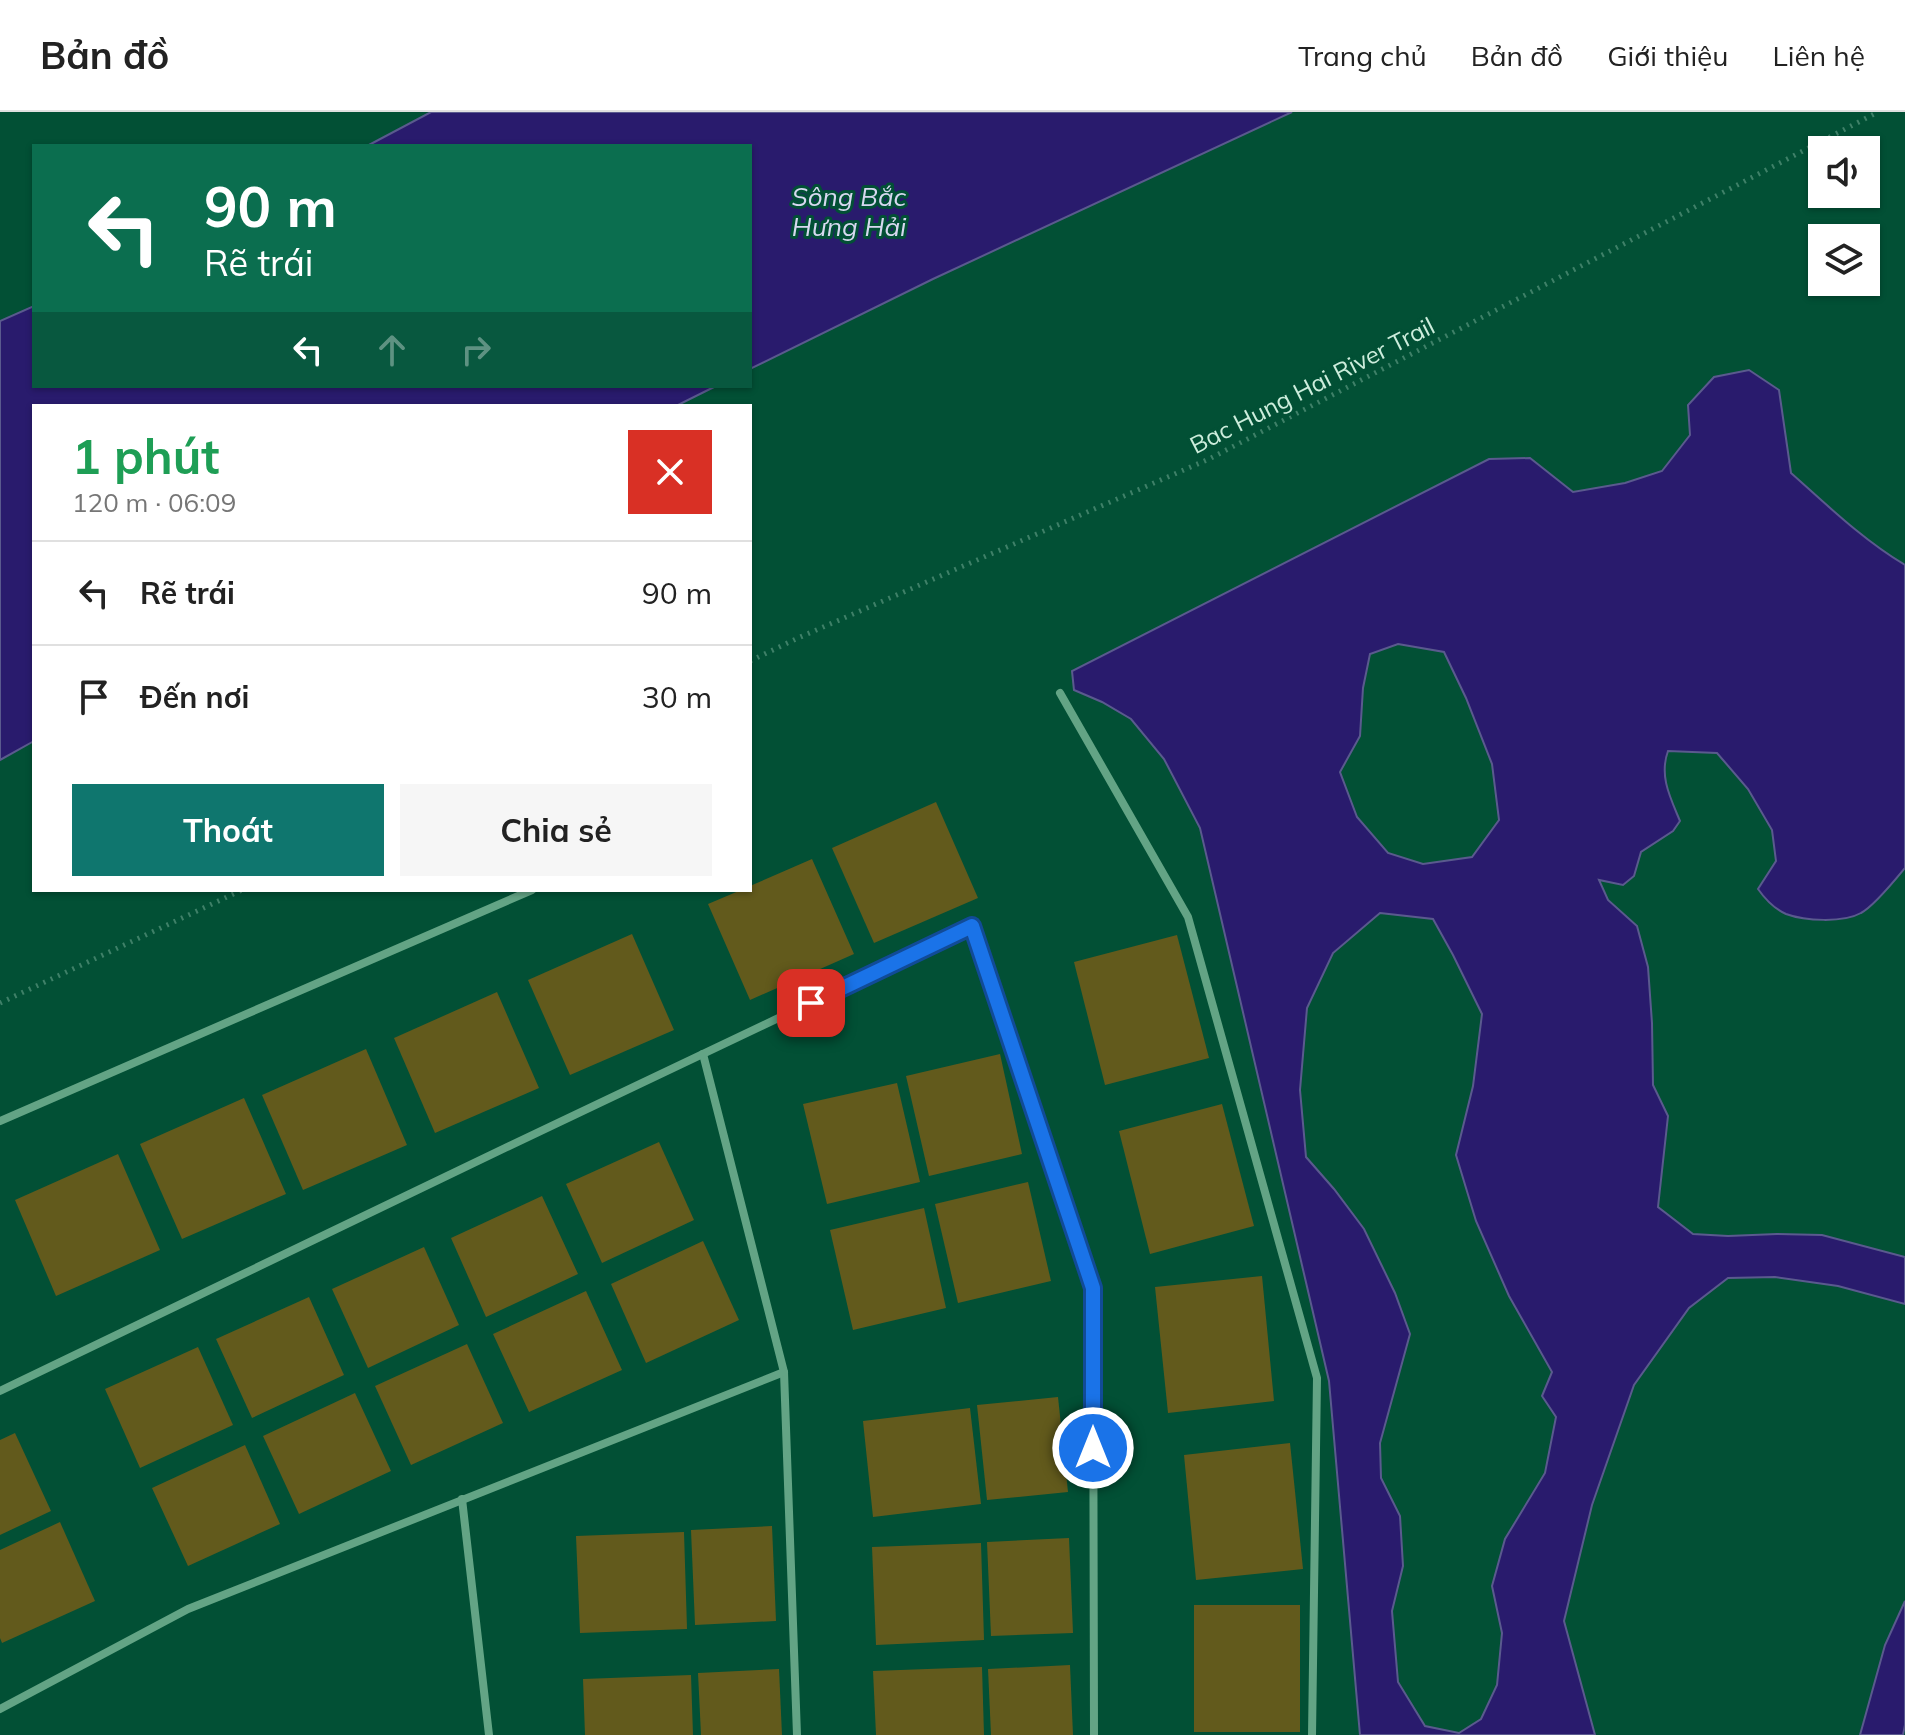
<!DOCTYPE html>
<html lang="vi">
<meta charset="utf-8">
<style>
:root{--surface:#fff;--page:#f6f6f6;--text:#222;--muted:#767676;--line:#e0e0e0;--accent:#0f766e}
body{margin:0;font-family:Mulish,sans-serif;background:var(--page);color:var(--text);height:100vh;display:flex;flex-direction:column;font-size:30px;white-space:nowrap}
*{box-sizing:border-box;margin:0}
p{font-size:26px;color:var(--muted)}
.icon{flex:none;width:44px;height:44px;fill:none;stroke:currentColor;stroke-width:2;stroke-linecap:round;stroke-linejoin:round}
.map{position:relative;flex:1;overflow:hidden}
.drawer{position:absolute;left:32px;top:292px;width:720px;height:488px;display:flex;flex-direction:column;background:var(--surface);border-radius:0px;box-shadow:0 2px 6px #0004}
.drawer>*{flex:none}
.banner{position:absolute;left:32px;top:32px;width:720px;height:244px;border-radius:0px;box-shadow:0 2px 6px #0004;background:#0b6e4f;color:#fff;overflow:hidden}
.controls{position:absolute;left:1808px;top:24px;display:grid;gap:16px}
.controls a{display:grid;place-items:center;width:72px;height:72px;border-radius:0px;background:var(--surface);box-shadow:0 2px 6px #0004;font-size:40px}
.pin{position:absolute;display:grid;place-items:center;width:68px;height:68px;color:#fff;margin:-34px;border-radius:16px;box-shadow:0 4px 12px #0006}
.me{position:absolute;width:88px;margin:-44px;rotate:0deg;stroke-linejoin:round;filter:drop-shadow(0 0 6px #0008)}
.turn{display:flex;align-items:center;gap:28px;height:168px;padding:0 40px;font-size:36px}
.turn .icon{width:104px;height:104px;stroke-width:2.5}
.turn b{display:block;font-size:56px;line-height:68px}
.lanes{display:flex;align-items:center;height:76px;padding:0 40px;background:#0003;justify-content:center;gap:40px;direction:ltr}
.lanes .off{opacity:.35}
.round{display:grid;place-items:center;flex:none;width:84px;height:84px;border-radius:0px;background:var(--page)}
.headline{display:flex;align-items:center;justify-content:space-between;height:136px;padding:0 40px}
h1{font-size:48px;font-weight:700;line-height:60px;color:#1e9e55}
.button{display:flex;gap:16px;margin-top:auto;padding:16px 40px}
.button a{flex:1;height:92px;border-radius:0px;background:var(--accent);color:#fff;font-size:32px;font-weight:700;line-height:92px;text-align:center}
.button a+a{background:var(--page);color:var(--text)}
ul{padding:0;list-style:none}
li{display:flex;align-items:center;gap:24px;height:104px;padding:0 40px;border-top:2px solid var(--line)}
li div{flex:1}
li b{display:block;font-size:30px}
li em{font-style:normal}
header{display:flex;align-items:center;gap:48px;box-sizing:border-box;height:112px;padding:0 40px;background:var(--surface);border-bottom:2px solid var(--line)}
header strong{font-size:38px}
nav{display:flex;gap:44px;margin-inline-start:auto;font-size:28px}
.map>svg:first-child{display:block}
</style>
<header>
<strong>Bản đồ</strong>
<nav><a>Trang chủ</a><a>Bản đồ</a><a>Giới thiệu</a><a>Liên hệ</a></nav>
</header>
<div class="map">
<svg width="1905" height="1623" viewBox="0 0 1905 1623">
<rect width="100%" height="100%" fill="#025035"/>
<g fill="#291b6d" stroke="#5a5a8e" stroke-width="2" fill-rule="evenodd">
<polygon points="431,0 1292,0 933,167 750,257 750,34 367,34"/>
<polygon points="34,194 34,274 716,274 676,294 34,294 34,629 0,648 0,209"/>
<path d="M 1749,258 L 1779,278 L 1791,361 C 1827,393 1863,428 1905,453 L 1905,756 C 1896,767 1873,795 1861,801 C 1843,811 1805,809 1786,802 C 1775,797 1765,787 1758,777 L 1776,749 L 1772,718 L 1748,677 L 1717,641 L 1668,639 C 1659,664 1670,685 1680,709 L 1673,719 L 1641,740 L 1634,764 L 1623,773 L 1599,768 L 1608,788 L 1637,814 L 1648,855 L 1652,911 L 1653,973 L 1668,1004 L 1658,1095 L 1693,1122 L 1728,1124 L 1777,1122 L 1822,1123 L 1905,1145 L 1905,1192 L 1838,1174 L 1775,1165 L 1728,1166 L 1689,1196 L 1634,1273 L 1592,1393 L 1564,1509 L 1595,1623 L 1360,1623 L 1329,1269 L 1200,716 L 1164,647 L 1131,607 L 1102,590 L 1074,578 L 1072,559 L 1489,347 L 1530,346 L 1573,380 L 1625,371 L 1662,359 L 1690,323 L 1688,293 L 1714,265 ZM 1398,532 L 1444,540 L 1466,586 L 1492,652 L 1499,708 L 1472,745 L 1423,752 L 1388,741 L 1357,705 L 1340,660 L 1360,624 L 1363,576 L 1370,542 ZM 1380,801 L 1433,807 L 1453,843 L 1482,902 L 1473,974 L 1456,1043 L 1476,1109 L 1509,1184 L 1552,1260 L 1542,1284 L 1556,1305 L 1545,1361 L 1505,1427 L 1492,1474 L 1502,1521 L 1497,1573 L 1481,1607 L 1459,1621 L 1425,1614 L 1398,1570 L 1392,1499 L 1403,1454 L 1400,1404 L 1381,1366 L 1380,1331 L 1410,1222 L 1395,1181 L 1364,1117 L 1334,1077 L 1306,1045 L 1300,978 L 1307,896 L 1333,841 Z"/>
<polygon points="1905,1489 1905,1613 1903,1623 1860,1623 1885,1533"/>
</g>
<g fill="#625a1c">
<polygon points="936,690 978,786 874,831 832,736"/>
<polygon points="812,747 854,842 750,888 708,792 741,778 750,778 750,774"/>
<polygon points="632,822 674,918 570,963 528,868"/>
<polygon points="1177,823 1209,946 1105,973 1074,850"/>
<polygon points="497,880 539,976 435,1021 394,926"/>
<polygon points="366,937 407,1033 303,1078 262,983"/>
<polygon points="1000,942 1022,1042 929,1064 906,964"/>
<polygon points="897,971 920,1070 827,1092 803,992"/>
<polygon points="244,986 286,1082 182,1127 140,1032"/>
<polygon points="1222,992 1254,1114 1150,1142 1119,1019"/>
<polygon points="659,1030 694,1108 602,1151 566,1072"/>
<polygon points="118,1042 160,1138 56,1184 15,1088"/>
<polygon points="1028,1070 1051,1169 958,1191 935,1092"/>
<polygon points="542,1084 578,1162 486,1205 451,1126"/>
<polygon points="924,1096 946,1196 853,1218 830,1118"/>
<polygon points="703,1129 739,1208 646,1251 611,1172"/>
<polygon points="424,1135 459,1213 368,1256 332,1177"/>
<polygon points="1262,1164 1274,1289 1168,1301 1155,1175"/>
<polygon points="586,1179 622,1258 529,1300 493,1222"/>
<polygon points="309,1185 344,1263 252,1306 216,1227"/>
<polygon points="467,1232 503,1311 411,1353 375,1274"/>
<polygon points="198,1235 233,1313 140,1356 105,1277"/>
<polygon points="355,1281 391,1359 299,1402 263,1324"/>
<polygon points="1058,1285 1068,1380 987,1388 977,1293"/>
<polygon points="970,1296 981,1392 873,1405 863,1309"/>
<polygon points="15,1321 51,1399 0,1423 0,1328"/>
<polygon points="1290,1331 1303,1457 1196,1468 1184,1343"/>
<polygon points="245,1333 280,1412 188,1454 152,1376"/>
<polygon points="60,1410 95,1489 2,1531 0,1526 0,1438"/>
<polygon points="772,1414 776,1509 695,1513 691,1418"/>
<polygon points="684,1420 687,1517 580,1521 576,1424"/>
<polygon points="1069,1426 1073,1521 991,1524 987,1430"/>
<polygon points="981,1431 984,1528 876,1533 872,1435"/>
<rect x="1194" y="1493" width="106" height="127"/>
<polygon points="1070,1553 1073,1623 991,1623 988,1557"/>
<polygon points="982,1555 984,1623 876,1623 873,1559"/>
<polygon points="779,1557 782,1623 701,1623 698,1561"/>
<polygon points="691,1563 693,1623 585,1623 583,1567"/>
</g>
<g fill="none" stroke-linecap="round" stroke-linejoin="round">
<g stroke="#3f8068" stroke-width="5" stroke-dasharray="2 6" stroke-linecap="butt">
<polyline points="750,549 798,526 1209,347 1878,0"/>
<polyline points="0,891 242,778"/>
</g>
<g stroke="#63a485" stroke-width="8">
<polyline points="1060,581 1188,805 1317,1266 1312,1623"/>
<polyline points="703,942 784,1260 797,1623"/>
<polyline points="0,1009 532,778"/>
<polyline points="0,1279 505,1036 972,814 1093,1176 1094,1623"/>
<polyline points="462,1387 489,1623"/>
<polyline points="0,1597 188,1497 784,1260"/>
</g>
</g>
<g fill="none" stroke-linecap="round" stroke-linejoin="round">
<defs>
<polyline id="route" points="811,891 972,814 1093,1176 1093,1336"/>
</defs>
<use href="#route" stroke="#114b97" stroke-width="20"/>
<use href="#route" stroke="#1a73e8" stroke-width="14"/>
</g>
<g text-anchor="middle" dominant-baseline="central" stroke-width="6" stroke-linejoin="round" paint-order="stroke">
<g font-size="24" fill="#cdeddc" stroke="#025035">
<text transform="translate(1312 273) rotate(-27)">Bac Hung Hai River Trail</text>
</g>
<g font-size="26" font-style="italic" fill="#d7d8f0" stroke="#025035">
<text x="849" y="84">Sông Bắc<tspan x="849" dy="30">Hưng Hải</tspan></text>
</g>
</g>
</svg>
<div class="controls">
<a><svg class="icon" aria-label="sound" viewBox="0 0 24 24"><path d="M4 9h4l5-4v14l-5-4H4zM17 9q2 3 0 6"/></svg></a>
<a><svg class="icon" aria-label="layers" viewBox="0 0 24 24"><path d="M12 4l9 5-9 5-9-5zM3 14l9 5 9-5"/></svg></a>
</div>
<div class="pin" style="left:811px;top:891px;background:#d93025"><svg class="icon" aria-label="arrive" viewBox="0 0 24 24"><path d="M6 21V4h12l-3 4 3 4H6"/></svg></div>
<svg class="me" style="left:1093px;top:1336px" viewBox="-20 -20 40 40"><circle r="17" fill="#1a73e8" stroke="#fff" stroke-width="3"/><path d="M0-11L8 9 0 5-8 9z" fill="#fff"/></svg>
<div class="banner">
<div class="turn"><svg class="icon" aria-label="left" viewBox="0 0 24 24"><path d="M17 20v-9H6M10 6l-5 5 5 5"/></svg><div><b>90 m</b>Rẽ trái</div></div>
<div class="lanes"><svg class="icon" aria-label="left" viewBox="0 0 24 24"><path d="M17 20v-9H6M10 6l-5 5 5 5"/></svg><svg class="icon off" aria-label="ahead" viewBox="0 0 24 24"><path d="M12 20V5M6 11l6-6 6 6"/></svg><svg class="icon off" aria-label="right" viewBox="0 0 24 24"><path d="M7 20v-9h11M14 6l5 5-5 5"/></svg></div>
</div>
<section class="drawer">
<div class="headline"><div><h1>1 phút</h1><p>120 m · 06:09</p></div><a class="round" style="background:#d93025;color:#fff"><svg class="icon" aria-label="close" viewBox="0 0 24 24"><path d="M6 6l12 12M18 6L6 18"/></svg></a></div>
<ul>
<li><svg class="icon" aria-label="left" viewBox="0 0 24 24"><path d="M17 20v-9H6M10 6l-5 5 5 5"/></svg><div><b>Rẽ trái</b></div><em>90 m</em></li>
<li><svg class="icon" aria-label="arrive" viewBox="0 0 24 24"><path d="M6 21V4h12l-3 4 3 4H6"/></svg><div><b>Đến nơi</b></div><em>30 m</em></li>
</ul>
<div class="button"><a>Thoát</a><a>Chia sẻ</a></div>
</section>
</div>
